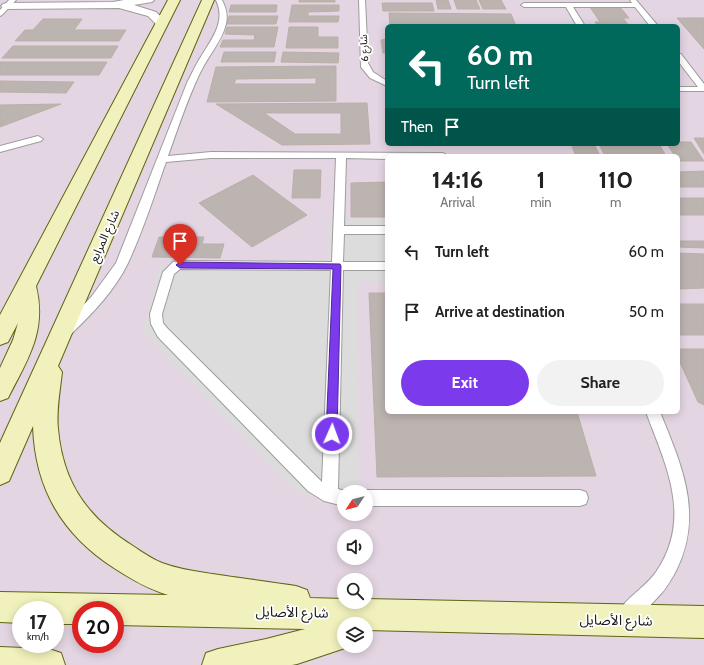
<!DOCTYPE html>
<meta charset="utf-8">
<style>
:root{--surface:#fff;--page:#f2f2f2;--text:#222;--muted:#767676;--accent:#7c3aed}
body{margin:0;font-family:Cabin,"Noto Sans Arabic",sans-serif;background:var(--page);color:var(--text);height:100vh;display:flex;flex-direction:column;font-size:15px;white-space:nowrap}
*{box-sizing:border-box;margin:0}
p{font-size:13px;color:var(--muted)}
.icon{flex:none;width:22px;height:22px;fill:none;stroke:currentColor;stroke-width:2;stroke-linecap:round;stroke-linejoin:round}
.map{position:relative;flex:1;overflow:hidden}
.details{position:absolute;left:385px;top:154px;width:295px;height:260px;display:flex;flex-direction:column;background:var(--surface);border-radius:6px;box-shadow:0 2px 10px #0003}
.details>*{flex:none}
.banner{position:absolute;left:385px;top:24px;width:295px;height:122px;border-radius:6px;box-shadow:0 2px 10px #0003;background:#00695c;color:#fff;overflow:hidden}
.needle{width:26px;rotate:234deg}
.fabs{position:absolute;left:337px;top:485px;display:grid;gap:8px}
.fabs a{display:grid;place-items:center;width:36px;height:36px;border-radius:50%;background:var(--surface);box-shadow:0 2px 10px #0003;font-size:20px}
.speed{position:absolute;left:12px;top:601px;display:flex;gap:8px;font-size:20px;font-weight:700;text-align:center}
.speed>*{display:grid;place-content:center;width:52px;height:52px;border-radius:50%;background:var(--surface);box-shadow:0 2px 10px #0003;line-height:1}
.speed small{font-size:10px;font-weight:400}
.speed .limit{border:6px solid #d22;background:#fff;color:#111}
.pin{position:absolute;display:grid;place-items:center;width:34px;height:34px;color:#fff;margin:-41px -17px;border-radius:50% 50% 50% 0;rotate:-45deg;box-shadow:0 0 4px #0007}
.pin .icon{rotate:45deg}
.me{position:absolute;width:44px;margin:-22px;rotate:2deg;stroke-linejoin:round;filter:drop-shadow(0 0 3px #0008)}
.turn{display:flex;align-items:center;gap:14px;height:84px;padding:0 16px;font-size:18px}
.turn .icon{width:52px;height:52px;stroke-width:2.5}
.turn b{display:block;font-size:28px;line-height:34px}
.then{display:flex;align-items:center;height:38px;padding:0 16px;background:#0003;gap:8px;font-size:15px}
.eta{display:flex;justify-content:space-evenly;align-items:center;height:68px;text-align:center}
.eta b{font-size:24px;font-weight:700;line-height:28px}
.button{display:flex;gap:8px;margin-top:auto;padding:8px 16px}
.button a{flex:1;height:46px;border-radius:24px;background:var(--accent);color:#fff;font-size:16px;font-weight:700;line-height:46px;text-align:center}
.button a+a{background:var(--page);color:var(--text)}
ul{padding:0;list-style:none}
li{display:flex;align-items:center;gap:12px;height:60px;padding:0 16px}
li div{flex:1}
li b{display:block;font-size:15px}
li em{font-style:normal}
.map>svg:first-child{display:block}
</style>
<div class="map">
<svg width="704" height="665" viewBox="0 0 704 665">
<rect width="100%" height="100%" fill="#ece8e3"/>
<path fill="#e4d5e2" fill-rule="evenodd" d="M 0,0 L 704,0 L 704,665 L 0,665 ZM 387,26 L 678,26 L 678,144 L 387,144 ZM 387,156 L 678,156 L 678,412 L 387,412 ZM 344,492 L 366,492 L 366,514 L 344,514 ZM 344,536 L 366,536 L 366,558 L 344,558 ZM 344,580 L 366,580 L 366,602 L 344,602 ZM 21,610 L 55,610 L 55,644 L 21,644 ZM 81,610 L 115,610 L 115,644 L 81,644 ZM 344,624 L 366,624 L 366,646 L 344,646 Z"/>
<polygon fill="#dcdcdc" points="329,218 387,219 387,281 357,281 359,489 297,493 143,332 160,266 328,264"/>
<g fill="#bcb4b0" stroke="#bcafa7" fill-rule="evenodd">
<rect x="299" y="0" width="36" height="2"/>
<polygon points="436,0 448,0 451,9 438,9"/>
<polygon points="454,0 476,0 480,9 457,9"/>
<polygon points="479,0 501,0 506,9 483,9"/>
<polygon points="382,3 432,3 434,11 383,11"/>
<polygon points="231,5 277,5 276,12 229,12"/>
<polygon points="292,5 339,5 339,11 308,12 308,16 339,16 338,22 289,22"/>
<polygon points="590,7 620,7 629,18 623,18 629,26 598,26 595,22 600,22"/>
<polygon points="389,13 511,14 516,26 390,26"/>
<polygon points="229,16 278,16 276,24 226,24"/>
<polygon points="677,18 704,18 704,49"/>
<polygon points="43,19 82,19 74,30 126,30 119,41 15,41 25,30 33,30"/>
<polygon points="227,27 278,27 274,47 220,47 223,40 254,40 255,35 225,34"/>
<polygon points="289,27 318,27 318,37 338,37 338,48 286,48"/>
<polygon points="387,39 387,53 383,53 381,40"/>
<polygon points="13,46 118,46 111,58 2,58"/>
<polygon points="224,52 276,52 274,62 221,62"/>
<polygon points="283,52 339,53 338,63 281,62"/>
<polygon points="0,62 107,62 99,75 0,75"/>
<path d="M 336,66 L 336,101 L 207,102 L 216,67 ZM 316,78 L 316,84 L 234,84 L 236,79 Z"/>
<polygon points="0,81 74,82 66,93 0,92"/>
<path d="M 367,103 L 370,144 L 282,145 L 216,104 ZM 264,113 L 341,113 L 341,134 L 295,134 Z"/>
<polygon points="61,104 0,127 0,123 3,122 0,122 0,105"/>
<polygon points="694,138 704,138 704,154"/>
<polygon points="678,142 691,142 704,161 678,161 678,156 675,156 667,144 678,144"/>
<polygon points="571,144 594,144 600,156 576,156"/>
<polygon points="599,144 659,144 666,156 605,156"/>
<polygon points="294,170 321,170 320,198 292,198"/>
<polygon points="704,171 704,187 678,187 678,172"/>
<polygon points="253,175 307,215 252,247 199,203"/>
<polygon points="387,182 387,217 351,217 351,183"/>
<rect x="678" y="198" width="26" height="17"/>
<polygon points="159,237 204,237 202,244 224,244 220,258 152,257"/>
<polygon points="678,241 704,241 704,248 678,247"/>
<polygon points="678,253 704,254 704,288 678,289"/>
<polygon points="369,293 387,293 387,412 577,412 596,476 377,477"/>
<rect x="678" y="304" width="26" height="31"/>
<polygon points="678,349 704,349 704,405 698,402 678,358"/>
</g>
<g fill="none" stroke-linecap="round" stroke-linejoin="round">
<defs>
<g id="lane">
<polygon points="9,0 16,0 2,15 0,16 0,10"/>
<path d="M 216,0 L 222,0 C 226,8 228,15 226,24 C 222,41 208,56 200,73 C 187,100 178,128 168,156 L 211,152 L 443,153 L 448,156 L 387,156 L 387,159 L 346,158 L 344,226 L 387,226 L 387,234 L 344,234 L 343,262 L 387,262 L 387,270 L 343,270 L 338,489 L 349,492 L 344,492 L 344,506 L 324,501 L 308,491 L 158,337 L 151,324 L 150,314 L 163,272 L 173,262 L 177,261 L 332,262 L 336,158 L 211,158 L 166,162 C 154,196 143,231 128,263 C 115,290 93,313 71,334 L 66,335 L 61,334 L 60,330 L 92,296 L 116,263 L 187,83 C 192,73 196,64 202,55 C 213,37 226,21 216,0 ZM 180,269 L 331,270 L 322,482 L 168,329 L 163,323 L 162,314 L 174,274 Z"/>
<polygon points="359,0 365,0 368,63 373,72 387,81 387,86 370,78 361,67"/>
<polygon points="630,0 636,0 658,26 650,26 635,7 573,7 585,26 577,26 566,7 524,7 521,5 524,3 632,3"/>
<polygon points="678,54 681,54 704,84 704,91 678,91 678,87 698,87 678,61"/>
<polygon points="38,136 43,139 41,141 0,152 0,146"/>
<path d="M 646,412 L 660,412 C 682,466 704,515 676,571 C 671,580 666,589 659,596 C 649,606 638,621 625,626 L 618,624 L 616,617 C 623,599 645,588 656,572 C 693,518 666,466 646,412 Z"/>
<polygon points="366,490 580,490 586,492 588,498 586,504 580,506 366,506 366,492 361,492"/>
</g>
<polygon id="street" points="124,0 154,0 152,2 134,5 156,12 168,23 166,26 158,26 148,16 119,8 7,9 3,8 1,6 3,4 7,3 113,2"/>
<g id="secondary">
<path d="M 168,0 L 180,0 L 36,286 C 47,331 28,359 8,398 L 0,401 L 0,368 L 13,340 L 18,323 L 8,342 L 0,345 L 0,315 Z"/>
<path d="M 202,0 L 214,0 L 58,366 L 62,372 C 60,391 56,410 58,429 C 63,484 88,518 133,546 C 142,552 152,559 162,563 C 176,568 192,571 206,573 C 236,578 266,581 296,586 L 307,590 L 310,598 L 344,599 L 344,602 L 366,602 L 366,599 L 704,606 L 704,638 L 366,630 L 366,624 L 344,624 L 344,646 L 351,646 L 297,664 L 292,665 L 202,665 L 206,653 L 218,649 L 266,639 L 305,629 L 115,625 L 115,610 L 81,610 L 81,624 L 55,624 L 55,610 L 21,610 L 21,623 L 0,622 L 0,592 L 168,595 C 148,589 131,579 114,568 C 62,534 35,489 33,426 L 9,481 L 0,485 L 0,443 Z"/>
<polygon points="0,647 49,649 61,653 65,665 0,665"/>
</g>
</defs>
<use href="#lane" stroke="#9d9d9d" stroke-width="2"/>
<use href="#street" stroke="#9d9d9d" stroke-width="2"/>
<use href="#secondary" stroke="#5f6412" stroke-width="2"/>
<use href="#lane" fill="#fff" fill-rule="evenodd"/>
<use href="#street" fill="#fff" fill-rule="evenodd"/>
<use href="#secondary" fill="#f0f1bc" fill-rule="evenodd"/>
</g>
<polygon fill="#7c3aed" stroke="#51269a" points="180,262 340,264 341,266 337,434 335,437 332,439 328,437 326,434 333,269 180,268 176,265"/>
<g text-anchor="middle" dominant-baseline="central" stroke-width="3.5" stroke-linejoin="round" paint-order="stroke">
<g font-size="10" fill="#1c1c1c" stroke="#fff">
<text transform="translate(364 48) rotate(-93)">شارع 6</text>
</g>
<g font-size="12" fill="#1c1c1c" stroke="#fff">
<text transform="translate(104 236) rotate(-66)">شارع المرابع</text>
</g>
<g font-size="14" fill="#1c1c1c" stroke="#fff">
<text transform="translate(292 612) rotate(1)">شارع الأصايل</text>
<text transform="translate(616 620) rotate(1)">شارع الأصايل</text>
</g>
</g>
</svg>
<div class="fabs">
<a><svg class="needle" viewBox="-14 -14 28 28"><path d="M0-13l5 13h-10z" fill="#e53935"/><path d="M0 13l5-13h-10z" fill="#767676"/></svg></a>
<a><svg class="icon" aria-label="sound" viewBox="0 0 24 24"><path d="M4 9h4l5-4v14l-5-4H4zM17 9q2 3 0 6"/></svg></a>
<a><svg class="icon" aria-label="search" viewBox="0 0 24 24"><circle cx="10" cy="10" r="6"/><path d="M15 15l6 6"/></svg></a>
<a><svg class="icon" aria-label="layers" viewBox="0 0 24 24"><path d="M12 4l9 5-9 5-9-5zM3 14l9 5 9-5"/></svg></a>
</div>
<div class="speed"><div>17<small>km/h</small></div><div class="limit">20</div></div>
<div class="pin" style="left:180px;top:265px;background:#d93025"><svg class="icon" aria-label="arrive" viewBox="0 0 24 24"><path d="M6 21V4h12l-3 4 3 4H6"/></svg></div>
<svg class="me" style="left:332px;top:434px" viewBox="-20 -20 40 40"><circle r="17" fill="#7c3aed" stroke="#fff" stroke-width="3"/><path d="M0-11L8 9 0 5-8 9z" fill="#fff"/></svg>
<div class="banner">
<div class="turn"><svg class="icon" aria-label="left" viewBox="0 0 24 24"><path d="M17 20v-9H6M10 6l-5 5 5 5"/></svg><div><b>60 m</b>Turn left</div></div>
<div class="then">Then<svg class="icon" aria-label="arrive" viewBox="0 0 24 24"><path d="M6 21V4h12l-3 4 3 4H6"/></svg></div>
</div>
<section class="details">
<div class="eta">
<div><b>14:16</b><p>Arrival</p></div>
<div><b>1</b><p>min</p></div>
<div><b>110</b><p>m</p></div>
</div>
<ul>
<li><svg class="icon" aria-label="left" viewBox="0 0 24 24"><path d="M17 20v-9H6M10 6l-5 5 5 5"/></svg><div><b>Turn left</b></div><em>60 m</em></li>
<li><svg class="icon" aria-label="arrive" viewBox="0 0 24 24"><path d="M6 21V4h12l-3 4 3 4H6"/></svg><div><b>Arrive at destination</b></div><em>50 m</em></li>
</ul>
<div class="button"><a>Exit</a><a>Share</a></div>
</section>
</div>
